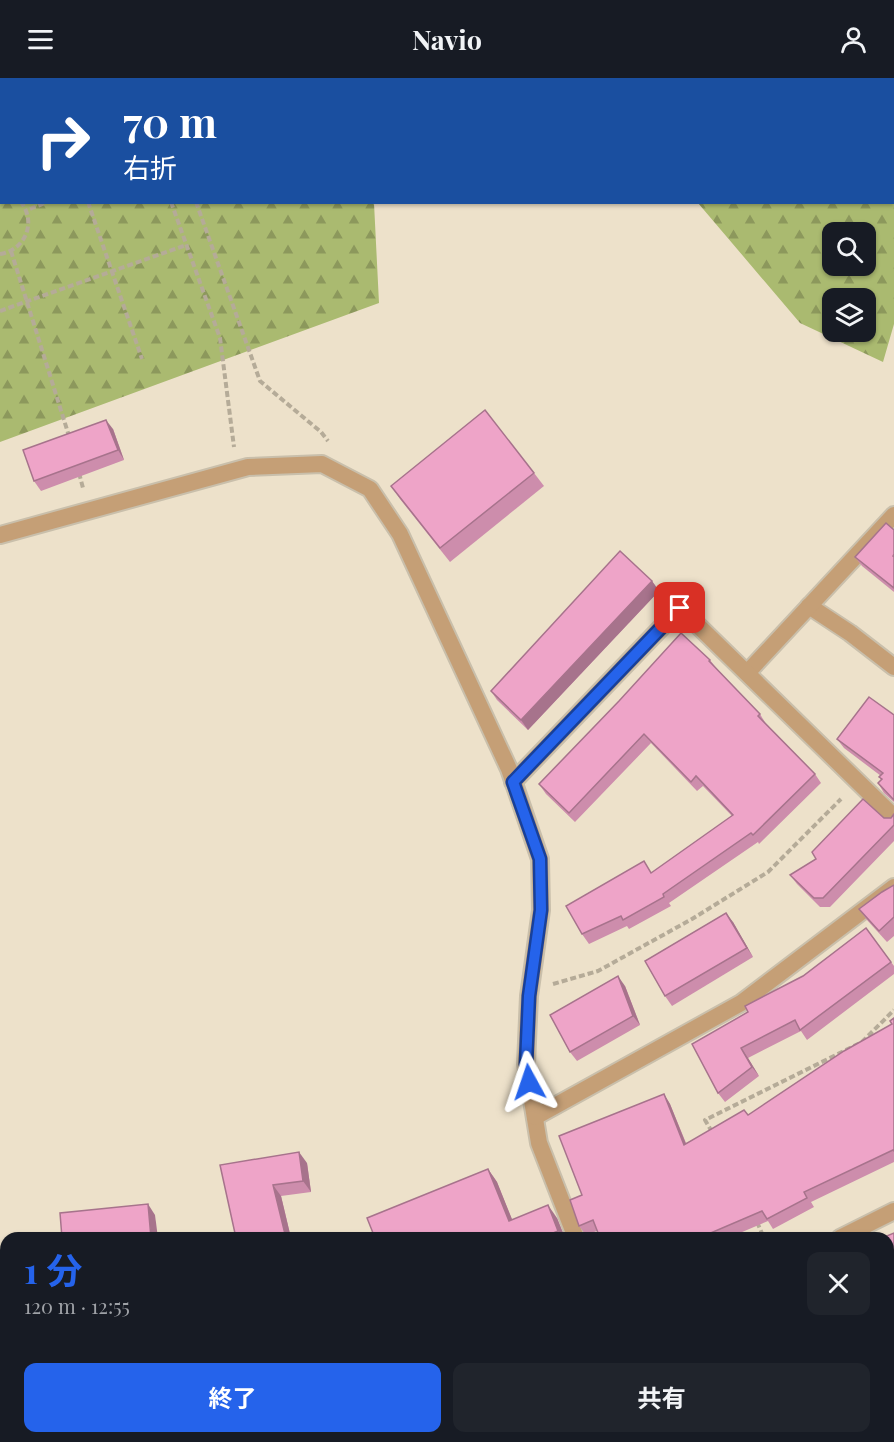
<!DOCTYPE html>
<html lang="ja">
<meta charset="utf-8">
<style>
:root{--surface:#171b24;--page:#20242c;--text:#f1f3f6;--muted:#9ea1a6;--accent:#2563eb}
body{margin:0;font-family:"Playfair Display","Noto Sans JP",serif;background:var(--page);color:var(--text);height:100vh;display:flex;flex-direction:column;font-size:22px;white-space:nowrap}
*{box-sizing:border-box;margin:0}
p{font-size:20px;color:var(--muted)}
.icon{flex:none;width:33px;height:33px;fill:none;stroke:currentColor;stroke-width:2;stroke-linecap:round;stroke-linejoin:round}
.map{position:relative;flex:1;overflow:hidden}
.drawer{position:absolute;left:0px;top:1154px;width:894px;height:212px;display:flex;flex-direction:column;background:var(--surface);border-radius:18px 18px 0 0;box-shadow:0 2px 4px #0004}
.drawer>*{flex:none}
.hud{position:absolute;left:0px;top:0px;width:894px;height:126px;box-shadow:0 2px 4px #0004;background:#1a4fa0;color:#fff;overflow:hidden}
.controls{position:absolute;left:822px;top:144px;display:grid;gap:12px}
.controls a{display:grid;place-items:center;width:54px;height:54px;border-radius:12px;background:var(--surface);box-shadow:0 2px 4px #0004;font-size:30px}
.pin{position:absolute;display:grid;place-items:center;width:51px;height:51px;color:#fff;margin:-26px;border-radius:12px;box-shadow:0 3px 9px #0006}
.me{position:absolute;width:66px;margin:-33px;rotate:355deg;stroke-linejoin:round;filter:drop-shadow(0 0 4px #0008)}
.turn{display:flex;align-items:center;gap:21px;height:126px;padding:0 24px;font-size:27px}
.turn .icon{width:78px;height:78px;stroke-width:2.5}
.turn b{display:block;font-size:42px;line-height:51px}
.round{display:grid;place-items:center;flex:none;width:63px;height:63px;border-radius:12px;background:var(--page)}
.summary{display:flex;align-items:center;justify-content:space-between;height:102px;padding:0 24px}
h1{font-size:36px;font-weight:700;line-height:45px;color:var(--accent)}
.primary-button{display:flex;gap:12px;margin-top:auto;padding:12px 24px}
.primary-button a{flex:1;height:69px;border-radius:12px;background:var(--accent);color:#fff;font-size:24px;font-weight:700;line-height:69px;text-align:center}
.primary-button a+a{background:var(--page);color:var(--text)}
header{display:flex;justify-content:space-between;align-items:center;height:78px;padding:0 24px;background:var(--surface);font-size:27px;font-weight:700}
.map>svg:first-child{display:block}
</style>
<header><svg class="icon" aria-label="menu" viewBox="0 0 24 24"><path d="M4 6h16M4 12h16M4 18h16"/></svg>Navio<svg class="icon" aria-label="person" viewBox="0 0 24 24"><circle cx="12" cy="8" r="4"/><path d="M4 21q1-7 8-7t8 7"/></svg></header>
<div class="map">
<svg width="894" height="1364" viewBox="0 0 894 1364">
<defs>
<pattern id="forest-firs" width="22" height="20" patternUnits="userSpaceOnUse" patternTransform="scale(1.5)"><rect width="22" height="20" fill="#aaba70"/><path d="M5 1l3.5 6h-7zM16 11l3.5 6h-7z" fill="#8c985c"/></pattern>
</defs>
<rect width="100%" height="100%" fill="#ede1ca"/>
<g fill="url(#forest-firs)" fill-rule="evenodd">
<polygon points="0,0 367,0 367,1 2,2 2,124 374,125 379,225 0,364"/>
<path d="M 608,0 L 894,0 L 894,246 L 883,284 L 800,245 L 698,125 L 892,124 L 892,2 ZM 832,154 L 866,154 L 866,188 L 832,188 ZM 832,220 L 866,220 L 866,254 L 832,254 Z"/>
</g>
<g fill="none" stroke-linecap="round" stroke-linejoin="round">
<defs>
<g id="minor">
<polyline points="0,457 248,389 322,386 370,411 400,456 509,691 540,781 541,832 529,918 526,986 539,1065 576,1160"/>
<polyline points="809,528 850,555 894,589"/>
<polyline points="747,595 894,437"/>
<polyline points="513,704 680,530 894,739"/>
<polyline points="535,1039 741,925 894,809"/>
<polyline points="469,1359 474,1364"/>
</g>
<g id="tertiary">
<polyline points="840,1160 894,1133"/>
<polyline points="371,1364 388,1359"/>
</g>
</defs>
<use href="#minor" stroke="#c9bfab" stroke-width="20"/>
<use href="#tertiary" stroke="#c9bfab" stroke-width="20"/>
<g stroke="#b5ab98" stroke-width="4" stroke-dasharray="6 3" stroke-linecap="butt">
<polyline points="45,0 46,2"/>
<polyline points="125,0 126,2"/>
<polyline points="152,0 153,2"/>
<polyline points="0,69 2,68"/>
<polyline points="0,115 2,115"/>
<polyline points="88,124 142,281"/>
<polyline points="171,124 220,260 234,369"/>
<polyline points="196,124 260,303 321,354 328,363"/>
<polyline points="30,131 47,124"/>
<polyline points="11,173 69,358"/>
<path d="M 0,176 C 25,172 37,145 21,124"/>
<polyline points="0,233 186,167"/>
<polyline points="79,395 83,410"/>
<polyline points="553,906 598,893 692,841 768,794 841,721"/>
<polyline points="712,1054 705,1042 862,964 894,932"/>
<polyline points="757,1144 764,1160"/>
<polyline points="888,1244 894,1241"/>
<polyline points="847,1359 849,1364"/>
<polyline points="670,1364 677,1359"/>
</g>
<use href="#minor" stroke="#c59f76" stroke-width="16"/>
<use href="#tertiary" stroke="#c59f76" stroke-width="16"/>
</g>
<g fill="#cd8dac">
<polygon points="894,0 894,51 892,51 892,2"/>
<polygon points="113,351 124,382 41,413 34,403"/>
<polygon points="534,395 544,408 450,484 400,421 391,408"/>
<polygon points="894,452 894,514 862,488 855,479"/>
<polygon points="652,503 659,513 528,652 497,622 491,613"/>
<polygon points="710,582 717,591 760,636 766,646 815,696 821,705 759,766 758,764 669,825 671,828 629,851 627,848 589,866 582,856 652,795 732,738 703,708 697,713 651,665 575,744 546,716 539,706"/>
<polygon points="894,637 894,724 884,715 878,705 881,702 879,699 881,698 844,670 837,661"/>
<polygon points="894,736 894,763 830,829 820,829 797,806 790,797 884,740 891,740"/>
<polygon points="894,807 894,858 887,864 867,842 859,831"/>
<polygon points="733,844 753,879 672,928 665,918"/>
<polygon points="866,850 894,888 894,896 807,962 801,953 748,980 759,998 725,1024 718,1015 748,934 803,898"/>
<polygon points="625,908 640,947 577,983 570,974"/>
<polygon points="894,940 894,1084 811,1124 814,1129 773,1151 768,1143 728,1160 600,1160 597,1153 586,1157 579,1148 582,1117 664,1016 670,1026 686,1065 748,1037 892,946"/>
<polygon points="307,1085 311,1114 281,1118 291,1160 236,1160 220,1087"/>
<polygon points="488,1091 497,1104 512,1142 557,1140 565,1160 375,1160"/>
<polygon points="894,1155 894,1202 888,1204 888,1160"/>
<polygon points="888,1226 894,1243 894,1325 888,1329"/>
<polygon points="588,1359 610,1359 604,1364 592,1364"/>
<polygon points="677,1359 736,1359 729,1364 671,1364"/>
<polygon points="779,1359 840,1359 844,1364 774,1364"/>
</g>
<g fill="#a7738c">
<polygon points="889,0 894,0 894,45 892,42 892,2 889,2"/>
<polygon points="106,342 113,351 124,382 118,372"/>
<polygon points="652,503 659,513 528,652 521,642"/>
<polygon points="726,835 733,844 753,879 747,870"/>
<polygon points="618,898 625,908 640,947 633,938"/>
<polygon points="741,970 748,980 759,998 752,989"/>
<polygon points="664,1016 670,1026 690,1076 684,1067"/>
<polygon points="299,1074 307,1085 311,1114 303,1103"/>
<polygon points="488,1091 497,1104 518,1156 509,1143"/>
<polygon points="273,1107 281,1118 291,1160 287,1160 285,1156"/>
<polygon points="148,1126 155,1137 158,1160 151,1160"/>
<polygon points="548,1127 557,1140 565,1160 563,1160 558,1153"/>
<polygon points="888,1226 894,1243 894,1250 888,1235"/>
</g>
<g fill="#eea4c8" stroke="#a7738c" stroke-width="1.5">
<rect x="857" y="0" width="32" height="2"/>
<polygon points="485,332 534,395 440,470 391,408"/>
<polygon points="106,342 118,372 34,403 23,372"/>
<polygon points="886,445 894,452 894,476 893,478 894,479 894,510 855,479"/>
<polygon points="620,473 652,503 521,642 491,613"/>
<polygon points="681,555 710,582 709,583 760,636 758,638 815,696 753,757 751,755 663,816 664,819 623,842 621,838 582,856 566,828 644,783 651,795 733,737 696,698 691,704 644,656 569,735 539,706 619,623"/>
<polygon points="869,619 894,637 894,722 878,705 882,701 879,699 883,695 837,661"/>
<polygon points="863,721 884,740 891,740 894,736 894,747 823,820 814,820 790,797 816,781 812,774"/>
<polygon points="894,807 894,839 879,853 859,831 882,814"/>
<polygon points="726,835 747,870 665,918 645,883"/>
<polygon points="866,850 891,884 800,952 795,942 741,970 752,989 718,1015 692,966 748,934 745,928 803,898"/>
<polygon points="618,898 633,938 570,974 550,937"/>
<polygon points="894,940 894,1073 893,1072 804,1114 807,1120 767,1141 762,1133 699,1160 600,1160 593,1142 579,1148 570,1122 582,1117 559,1058 664,1016 684,1067 744,1032 748,1037 844,973 892,946 890,943"/>
<polygon points="299,1074 303,1103 273,1107 285,1156 272,1160 236,1160 220,1087"/>
<polygon points="488,1091 509,1143 548,1127 558,1153 546,1158 546,1160 375,1160 367,1140"/>
<polygon points="148,1126 151,1160 62,1160 60,1135"/>
<polygon points="894,1155 894,1180 891,1181 894,1191 888,1193 888,1160 882,1160"/>
<polygon points="888,1235 892,1247 894,1246 894,1315 893,1316 892,1314 888,1316"/>
<polygon points="677,1359 718,1359 711,1364 671,1364"/>
<polygon points="779,1359 837,1359 832,1363 833,1364 774,1364"/>
</g>
<g fill="none" stroke-linecap="round" stroke-linejoin="round">
<defs>
<polyline id="route" points="529,1004 526,986 529,918 541,832 540,781 513,704 680,530"/>
</defs>
<use href="#route" stroke="#184099" stroke-width="15"/>
<use href="#route" stroke="#2563eb" stroke-width="10"/>
</g>
</svg>
<div class="controls">
<a><svg class="icon" aria-label="search" viewBox="0 0 24 24"><circle cx="10" cy="10" r="6"/><path d="M15 15l6 6"/></svg></a>
<a><svg class="icon" aria-label="layers" viewBox="0 0 24 24"><path d="M12 4l9 5-9 5-9-5zM3 14l9 5 9-5"/></svg></a>
</div>
<div class="pin" style="left:680px;top:530px;background:#d93025"><svg class="icon" aria-label="arrive" viewBox="0 0 24 24"><path d="M6 21V4h12l-3 4 3 4H6"/></svg></div>
<svg class="me" style="left:529px;top:1004px" viewBox="-20 -20 40 40"><path d="M0-17L14 15 0 8-14 15z" fill="#2563eb" stroke="#fff" stroke-width="4"/></svg>
<div class="hud">
<div class="turn"><svg class="icon" aria-label="right" viewBox="0 0 24 24"><path d="M7 20v-9h11M14 6l5 5-5 5"/></svg><div><b>70 m</b>右折</div></div>
</div>
<section class="drawer">
<div class="summary"><div><h1>1 分</h1><p>120 m · 12:55</p></div><a class="round"><svg class="icon" aria-label="close" viewBox="0 0 24 24"><path d="M6 6l12 12M18 6L6 18"/></svg></a></div>
<div class="primary-button"><a>終了</a><a>共有</a></div>
</section>
</div>
